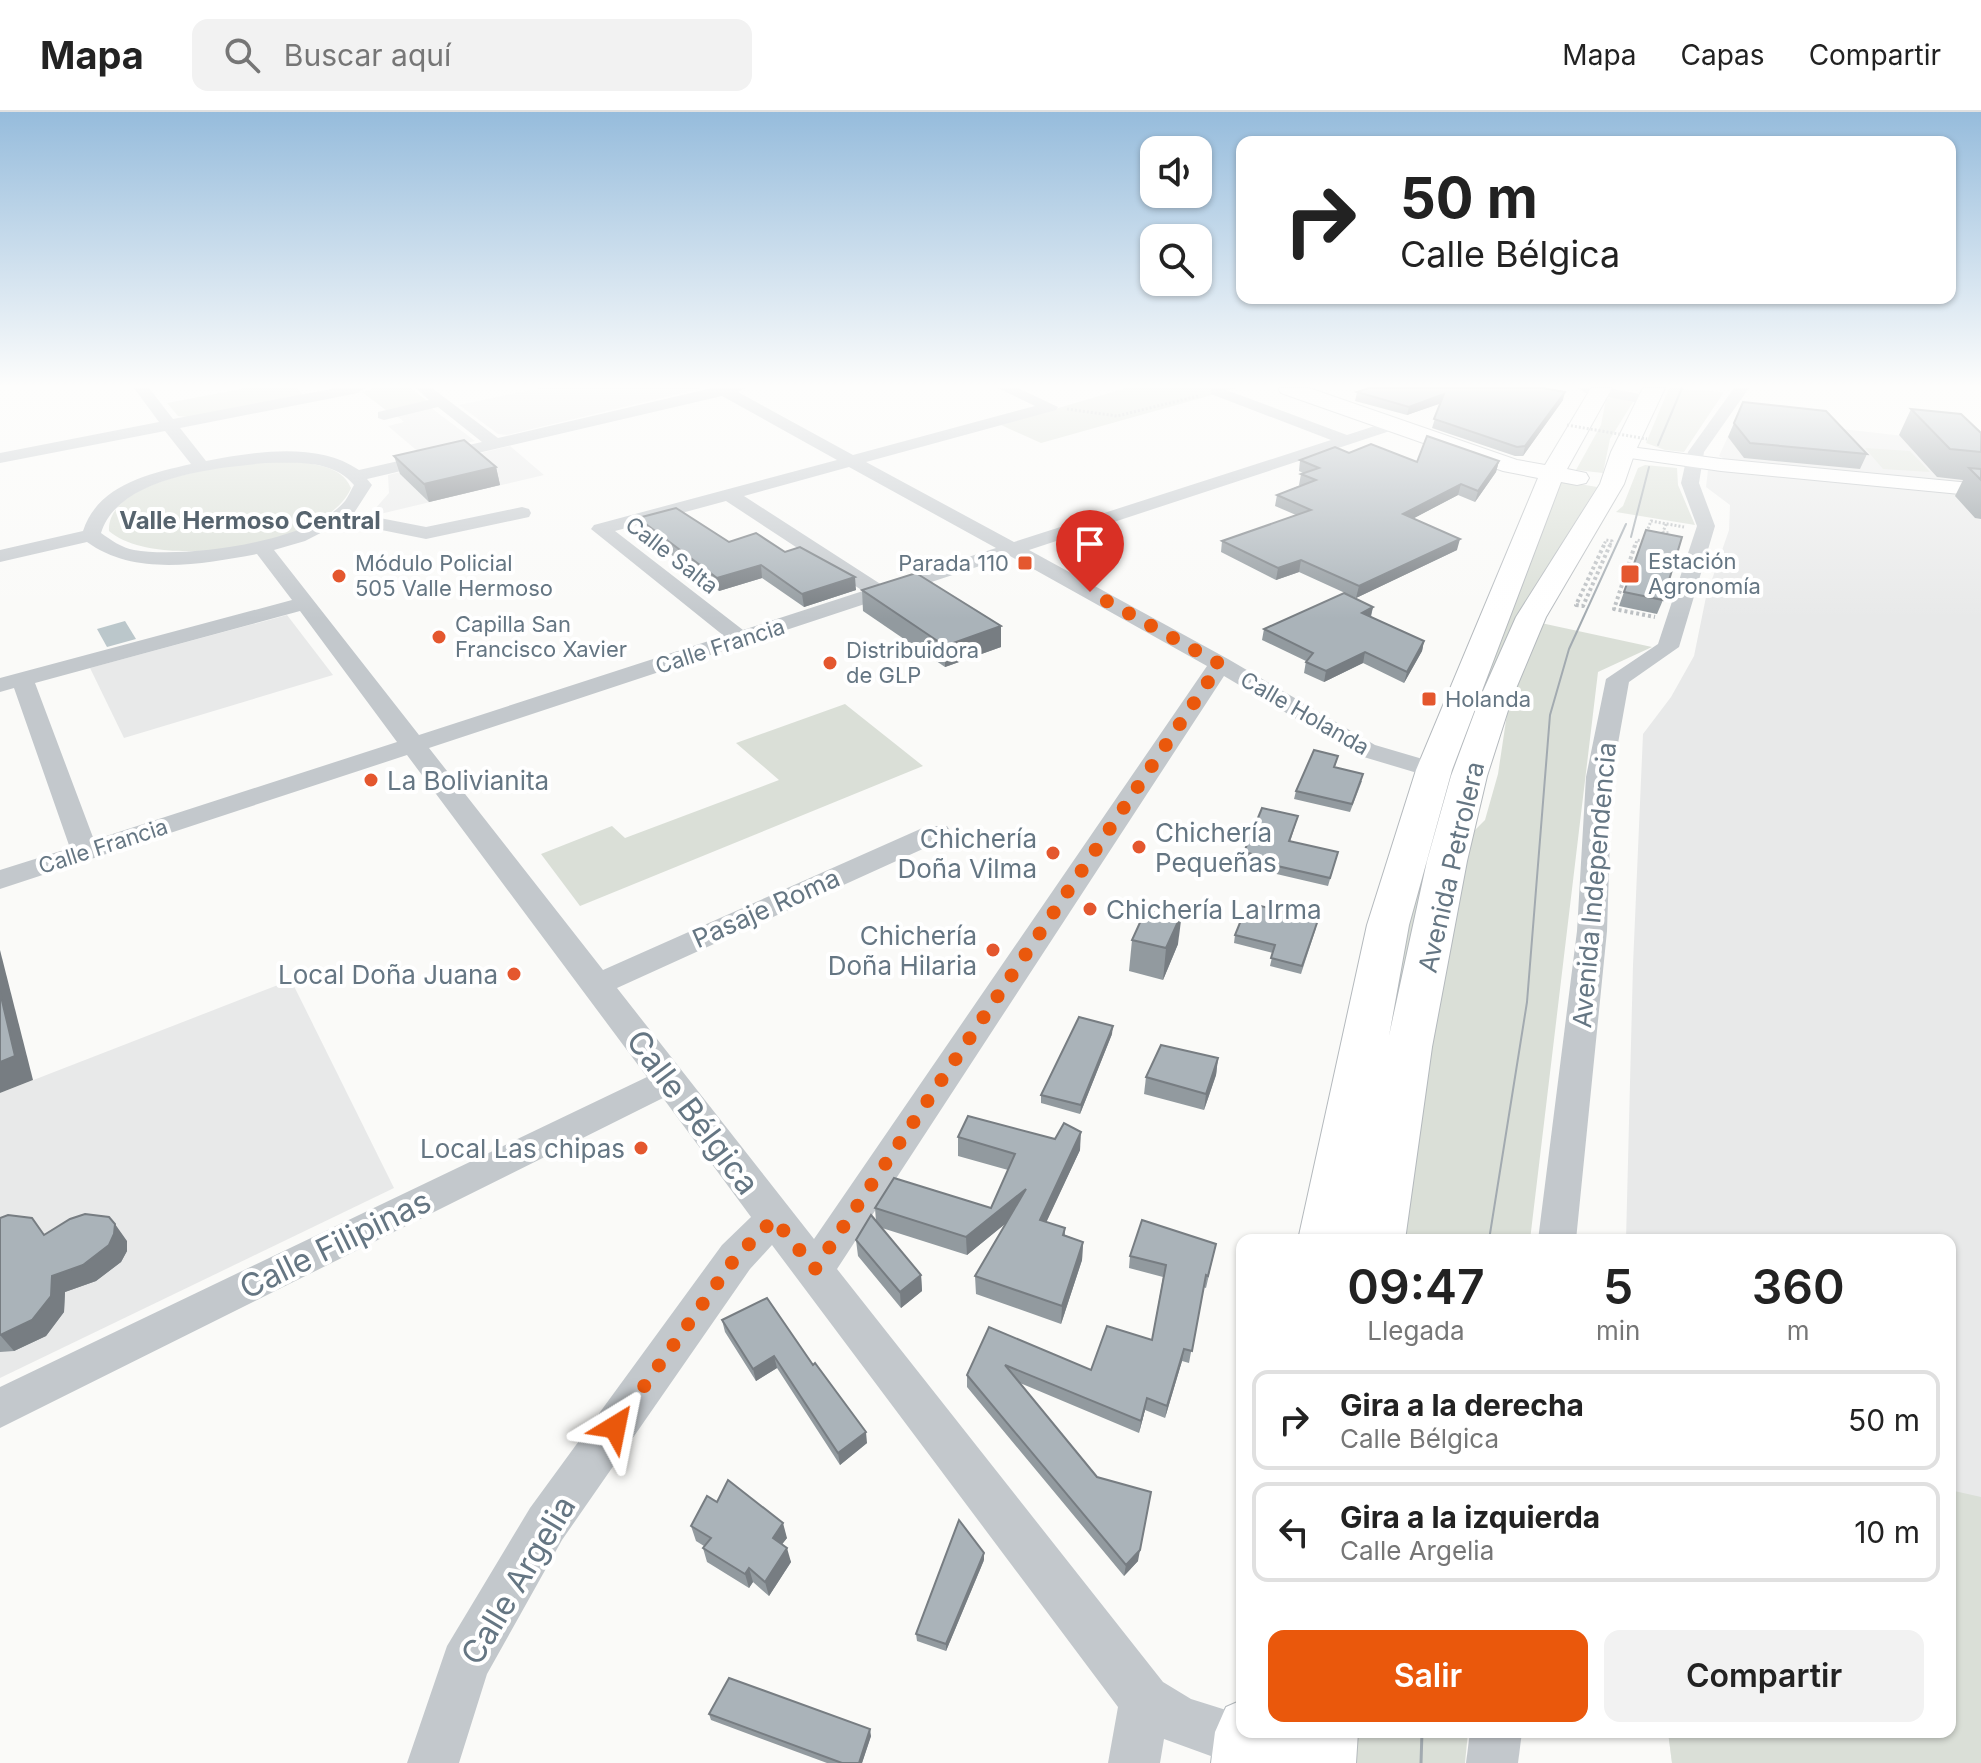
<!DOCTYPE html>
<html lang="es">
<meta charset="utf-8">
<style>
:root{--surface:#fff;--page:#f2f2f2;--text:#222;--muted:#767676;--line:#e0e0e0;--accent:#ea580c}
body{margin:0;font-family:Inter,sans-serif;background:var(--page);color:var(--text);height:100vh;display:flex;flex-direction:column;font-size:30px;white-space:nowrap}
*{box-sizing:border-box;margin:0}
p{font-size:26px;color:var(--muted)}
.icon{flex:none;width:44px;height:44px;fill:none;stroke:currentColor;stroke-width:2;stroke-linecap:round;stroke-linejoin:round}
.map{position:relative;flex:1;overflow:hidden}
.sheet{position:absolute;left:1236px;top:1122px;width:720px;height:504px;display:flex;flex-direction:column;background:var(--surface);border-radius:16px;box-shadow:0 2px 6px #0004}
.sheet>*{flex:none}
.hud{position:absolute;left:1236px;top:24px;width:720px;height:168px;border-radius:16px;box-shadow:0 2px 6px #0004;background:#fff;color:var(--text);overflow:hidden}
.fabs{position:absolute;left:1140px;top:24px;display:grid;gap:16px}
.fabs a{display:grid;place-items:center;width:72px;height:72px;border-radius:16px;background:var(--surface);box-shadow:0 2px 6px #0004;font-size:40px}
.pin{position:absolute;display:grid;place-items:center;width:68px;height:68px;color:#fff;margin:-82px -34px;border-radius:50% 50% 50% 0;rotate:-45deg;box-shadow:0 0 8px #0007}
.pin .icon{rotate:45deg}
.me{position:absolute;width:88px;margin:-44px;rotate:35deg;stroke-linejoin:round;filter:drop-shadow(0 0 6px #0008)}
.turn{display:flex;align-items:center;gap:28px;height:168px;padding:0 32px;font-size:36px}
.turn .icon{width:104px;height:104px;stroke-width:2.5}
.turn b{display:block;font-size:56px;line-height:68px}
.eta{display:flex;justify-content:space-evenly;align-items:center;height:136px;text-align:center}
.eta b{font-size:48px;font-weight:600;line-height:56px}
.cta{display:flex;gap:16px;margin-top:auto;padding:16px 32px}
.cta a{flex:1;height:92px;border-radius:16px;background:var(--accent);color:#fff;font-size:32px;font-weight:600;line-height:92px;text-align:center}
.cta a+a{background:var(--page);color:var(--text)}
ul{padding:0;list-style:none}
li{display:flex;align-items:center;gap:24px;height:100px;margin:0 16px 12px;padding:0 16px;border:4px solid var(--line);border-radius:16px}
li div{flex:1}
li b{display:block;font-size:30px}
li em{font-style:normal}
header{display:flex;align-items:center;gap:48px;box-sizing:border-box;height:112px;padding:0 40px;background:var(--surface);border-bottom:2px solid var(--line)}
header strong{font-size:38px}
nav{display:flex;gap:44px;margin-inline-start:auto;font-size:28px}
.search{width:560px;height:72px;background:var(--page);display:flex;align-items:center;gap:20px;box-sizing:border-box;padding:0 28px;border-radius:16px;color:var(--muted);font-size:30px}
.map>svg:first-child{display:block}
</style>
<header>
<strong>Mapa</strong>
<div class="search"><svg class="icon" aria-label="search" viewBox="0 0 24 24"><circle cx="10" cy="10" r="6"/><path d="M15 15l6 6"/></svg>Buscar aquí</div>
<nav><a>Mapa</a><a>Capas</a><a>Compartir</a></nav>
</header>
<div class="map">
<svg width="1981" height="1651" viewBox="0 0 1981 1651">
<rect width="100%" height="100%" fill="#fafaf8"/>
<g fill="#e8e9e9">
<polygon points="539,276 703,276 507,323 498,322 459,293"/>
<polygon points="430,295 475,329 421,342 388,314 404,310 395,302"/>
<polygon points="1737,305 1948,329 1981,373 1725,348 1719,344"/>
<polygon points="510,334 544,363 380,402 374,398 389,381 388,363"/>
<polygon points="1708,358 1981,384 1981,1651 1672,1651 1668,1620 1950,1620 1950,1128 1626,1128 1633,853 1643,622 1671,585 1694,544 1706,485 1729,418 1730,393 1706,375"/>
<polygon points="287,503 333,563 124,626 90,556"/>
<polygon points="291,868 394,1076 0,1266 0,981"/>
</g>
<g fill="#dadfd7">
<polygon points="246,276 297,276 303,283 188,305 178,304 167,291"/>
<polygon points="375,276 410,276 429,290 387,299 362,280"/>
<polygon points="1126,276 1237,276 1041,331 1001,313"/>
<polygon points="1669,276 1724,280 1684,340 1665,338 1646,331"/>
<polygon points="1613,285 1633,290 1610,327 1603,361 1576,358 1601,313 1606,287"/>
<polygon points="1865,336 1910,339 1930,360 1883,357"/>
<path d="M 287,349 C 311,352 341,352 351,376 C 327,435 155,460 109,419 C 106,363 247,350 287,349 Z"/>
<polygon points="1645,353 1677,356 1678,373 1695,413 1616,400 1623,394 1638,356"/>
<polygon points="1562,369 1597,375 1531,481 1345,1128 1404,831 1445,669 1557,374"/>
<polygon points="1541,511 1652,535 1598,560 1530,1128 1404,1128 1436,887 1468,725 1485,708 1498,662 1507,602"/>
<polygon points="845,592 923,654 580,794 541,742 612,714 625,726 779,668 736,631"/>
<polygon points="1950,1378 1981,1385 1981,1651 1672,1651 1668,1620 1950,1620"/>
<polygon points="1355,1620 1468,1620 1465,1651 1353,1651"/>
</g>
<polygon fill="#bbc7cb" points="125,509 136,527 107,535 97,517"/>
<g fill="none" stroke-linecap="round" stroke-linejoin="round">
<defs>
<polygon id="major" points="1623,334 1721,347 1981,372 1981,384 1721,359 1616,344 1613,340 1616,336"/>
<g id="highway">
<polygon points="1278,276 1309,276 1517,348 1545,353 1591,276 1612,276 1567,357 1586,361 1589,366 1586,371 1577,373 1561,370 1452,658 1409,813 1389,924 1427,749 1451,664 1480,586 1516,505 1600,372 1611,340 1643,276 1665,276 1635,340 1624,372 1546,505 1512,586 1487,664 1467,749 1432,935 1405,1128 1298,1128 1367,813 1416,658 1538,366 1503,359 1281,281"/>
<polygon points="1242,1588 1242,1620 1358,1620 1356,1651 1211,1651 1215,1620 1226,1595"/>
</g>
</defs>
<use href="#major" stroke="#b5babe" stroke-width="2"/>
<use href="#highway" stroke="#b4b9bd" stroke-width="2"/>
<g stroke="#bbbfc2" stroke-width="3" stroke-dasharray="2 2" stroke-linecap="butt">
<polyline points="1067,297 1117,304 1198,284"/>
<polyline points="1666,412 1663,420 1669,421 1667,426"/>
<polyline points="1645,424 1651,409 1684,415"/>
<polyline points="1603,435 1606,428 1612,429 1609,435"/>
<polyline points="1635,435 1637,428 1648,430"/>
</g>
<g stroke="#bbbfc2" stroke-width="4" stroke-dasharray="3 3" stroke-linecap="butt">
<polyline points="1604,433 1576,493 1583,494 1610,433"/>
<polyline points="1635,433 1614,497 1655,505"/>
</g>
<g fill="#c3c8cc" fill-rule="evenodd">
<path d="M 134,276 L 149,276 L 173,307 L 336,276 L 365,276 L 358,281 L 180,316 L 206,349 C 253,340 317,329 359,358 L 482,330 L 438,295 L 384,308 L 378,306 L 378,300 L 429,288 L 416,276 L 432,276 L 498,326 L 712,276 L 745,276 L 738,280 L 853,343 L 1035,294 L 998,276 L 1018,276 L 1058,295 L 1056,298 L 866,350 L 1014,430 L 1331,328 L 1211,282 L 1211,276 L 1221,276 L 1347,323 L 1387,310 L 1399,310 L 1399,316 L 1029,438 L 1228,547 L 1375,633 L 1443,653 L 1447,658 L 1443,663 L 1434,666 L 1357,643 L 1224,564 L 837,1157 L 1163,1570 L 1191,1587 L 1242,1603 L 1242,1620 L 1271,1620 L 1276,1632 L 1268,1650 L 1230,1651 L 1164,1627 L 1160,1651 L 1108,1651 L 1118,1595 L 772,1133 L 750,1157 L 562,1428 L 487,1562 L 459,1651 L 407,1651 L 447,1534 L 530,1396 L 722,1133 L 751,1105 L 663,986 L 0,1316 L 0,1275 L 647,965 L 407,643 L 0,777 L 0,758 L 70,736 L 14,576 L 0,580 L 0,566 L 292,488 L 257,442 C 202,452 135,465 87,430 L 0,450 L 0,438 L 83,419 C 98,373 148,362 191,352 L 165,319 L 0,351 L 0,341 L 159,310 ZM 722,284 L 837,348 L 594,413 L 591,417 L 724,524 L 419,623 L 274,438 L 305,429 L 342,410 L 426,427 L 529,405 L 531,401 L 529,397 L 522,395 L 426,415 L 354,401 L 372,373 L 367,367 ZM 265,351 C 296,351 332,347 354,373 C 351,378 348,385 345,389 C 312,430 183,447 134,438 C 122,436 111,428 101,421 C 118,365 214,356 265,351 ZM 849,355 L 996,436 L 882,473 L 744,384 ZM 726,389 L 863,479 L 743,518 L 615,419 ZM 1010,444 L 1207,554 L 814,1127 L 617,876 L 947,726 L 951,720 L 947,714 L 927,714 L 603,858 L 429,636 ZM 300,499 L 397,630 L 94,728 L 35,571 Z"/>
<polygon points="1578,276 1609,276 1655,285 1658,288 1650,293 1586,281"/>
<polygon points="1734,276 1749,276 1704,340 1699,371 1715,414 1679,535 1629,570 1612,665 1607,819 1576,1128 1538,1128 1577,819 1586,665 1606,567 1658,532 1697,414 1681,371 1688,340"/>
<polygon points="1470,1620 1522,1620 1518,1651 1466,1651"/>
</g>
<use href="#major" fill="#fff" fill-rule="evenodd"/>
<use href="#highway" fill="#fff" fill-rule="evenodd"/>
<g stroke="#a2aab0" stroke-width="2">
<polyline points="1658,333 1682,276"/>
<polyline points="1631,425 1649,355"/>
<polyline points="1489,1128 1527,890 1550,603 1569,537 1626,412"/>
</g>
<polyline stroke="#a2aab0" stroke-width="3" points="1421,1651 1422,1620"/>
<polyline stroke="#bbbfc2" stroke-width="3" stroke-dasharray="2 2" stroke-linecap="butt" points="1567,313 1647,327"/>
</g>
<g fill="#929a9f">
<polygon points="1366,276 1543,276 1563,288 1523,344 1515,344 1432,316 1440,291 1407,303 1355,289 1357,280 1368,276"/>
<polygon points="1911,297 1981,321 1981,407 1975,406 1955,384 1963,368 1937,365 1899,323"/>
<polygon points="1734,311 1867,342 1860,357 1744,346 1728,325"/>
<polygon points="1349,341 1417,350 1499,349 1496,360 1475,390 1458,383 1414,406 1457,438 1356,486 1299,460 1276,468 1221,440 1222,429 1296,403 1275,394 1277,383 1301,373 1299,373 1301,362 1303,361 1299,359 1300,348"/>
<polygon points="394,344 496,355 500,373 429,390 400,362"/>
<polygon points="638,406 729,430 785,440 856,478 804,495 762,466 719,479 640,419"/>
<polygon points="1646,418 1663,488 1657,502 1619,494"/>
<polygon points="862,478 1001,514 1001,535 945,555 863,499"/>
<polygon points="1373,495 1371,505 1424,529 1422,539 1404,571 1363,551 1324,570 1304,561 1306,549 1262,528 1264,517"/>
<polygon points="1338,644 1335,655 1362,669 1350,700 1294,687 1296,679"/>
<polygon points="1296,711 1290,730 1338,740 1328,774 1263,759 1264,753 1243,748 1244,740"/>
<polygon points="1316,816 1301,862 1270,854 1273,841 1234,831 1235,823"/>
<polygon points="1132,828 1178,832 1163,868 1129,859"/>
<polygon points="1112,922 1080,1002 1041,991 1041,983"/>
<polygon points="1218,946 1216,963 1204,998 1144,982 1146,965"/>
<polygon points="958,1025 1080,1038 1046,1110 1065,1116 1065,1123 1083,1130 1082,1148 1061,1212 976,1182 975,1164 1007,1110 967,1143 882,1116 921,1163 922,1179 901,1196 858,1144 856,1128 876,1109 875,1096 991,1096 1008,1058 958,1044"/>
<polygon points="0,1106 45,1122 127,1129 127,1139 121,1150 96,1169 65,1180 64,1200 46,1224 14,1239 0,1240"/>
<polygon points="1216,1132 1206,1176 1203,1175 1189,1251 1182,1249 1165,1306 1145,1298 1139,1321 1020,1271 1138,1449 1124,1464 967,1275 967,1263 989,1215 1091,1258 1152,1228 1163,1165 1129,1156 1130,1144"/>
<polygon points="722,1208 813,1253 867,1331 840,1353 777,1256 756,1269 725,1220"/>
<polygon points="717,1390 787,1426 782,1432 791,1450 769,1484 753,1470 749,1476 707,1450 703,1436 704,1434 696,1429 691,1414"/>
<polygon points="984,1448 946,1539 917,1529 916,1522"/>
<polygon points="709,1602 871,1624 862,1651 827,1651 711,1608"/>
</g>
<g fill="#777d82">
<polygon points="1565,280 1563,288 1523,344 1525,334"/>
<polygon points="1444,282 1442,291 1407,303 1409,295"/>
<polygon points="1499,349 1496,360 1475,390 1478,379"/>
<polygon points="496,355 500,373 429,390 424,372"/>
<polygon points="1461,372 1458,383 1401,413 1403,402"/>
<polygon points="1460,427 1457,438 1356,486 1359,474"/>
<polygon points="1301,448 1299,460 1276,468 1278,456"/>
<polygon points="761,453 762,466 719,479 717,466"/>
<polygon points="855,465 856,478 804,495 802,482"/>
<polygon points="1373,495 1370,506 1362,501"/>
<polygon points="1001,514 1001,535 945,555 945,534"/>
<polygon points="1424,529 1422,539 1404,571 1407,560"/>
<polygon points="1365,540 1363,551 1324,570 1326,559"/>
<polygon points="1182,801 1178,832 1163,868 1166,836"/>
<polygon points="0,838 33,968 0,981"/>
<polygon points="1113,914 1112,922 1080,1002 1081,993"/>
<polygon points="1218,946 1216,963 1204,998 1206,982"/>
<polygon points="1081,1020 1080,1038 1039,1126 1040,1108"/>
<polygon points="1026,1077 1026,1095 967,1143 966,1125"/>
<polygon points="115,1112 127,1129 127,1139 121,1150 96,1169 65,1180 64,1200 46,1224 14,1239 0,1223 52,1164"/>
<polygon points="1083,1130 1082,1148 1061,1212 1062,1194"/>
<polygon points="921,1163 922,1179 901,1196 900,1180"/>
<polygon points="1184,1237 1182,1249 1165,1306 1167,1294"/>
<polygon points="774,1244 777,1256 756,1269 753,1257"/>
<polygon points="1147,1286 1145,1298 1139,1321 1141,1309"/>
<polygon points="866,1320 867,1331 840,1353 838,1341"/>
<polygon points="1149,1391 1138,1449 1124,1464 1126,1453"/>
<polygon points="783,1411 787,1426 776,1440 773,1426"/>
<polygon points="787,1436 791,1450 769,1484 765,1470"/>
<polygon points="984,1441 984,1448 946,1539 946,1532"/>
<polygon points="749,1456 753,1470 749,1476 745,1462"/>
<polygon points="870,1617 871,1624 862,1651 859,1651"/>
</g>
<g fill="#aab3b9" stroke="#777d82" stroke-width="2">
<polygon points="1369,276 1543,276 1565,280 1525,334 1517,335 1434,307 1444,282 1409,295 1357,280"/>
<polygon points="1743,290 1826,299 1867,342 1750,331 1734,311"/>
<polygon points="1911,297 1961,302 1981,321 1981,340 1950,337"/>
<polygon points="1427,324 1499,349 1478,379 1461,372 1403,402 1460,427 1359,474 1301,448 1278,456 1222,429 1311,398 1277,383 1316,368 1301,362 1319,356 1300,348 1335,335 1349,341 1371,332 1417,350"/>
<polygon points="464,328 496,355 424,372 394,344"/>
<polygon points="1969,356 1981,357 1981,368"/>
<polygon points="676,396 729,430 756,421 785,440 800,435 855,465 802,482 761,453 717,466 638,406"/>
<polygon points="1646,418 1682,425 1663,488 1624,480"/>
<polygon points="916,461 1001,514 945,534 862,478"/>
<polygon points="1344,481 1373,495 1362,501 1424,529 1407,560 1365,540 1326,559 1306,550 1313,541 1264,517"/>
<polygon points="1314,638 1338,644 1334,655 1363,662 1352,692 1296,679"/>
<polygon points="1262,696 1298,704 1289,729 1338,740 1330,766 1264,751 1267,746 1244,740"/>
<polygon points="1248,791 1318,808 1302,854 1271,846 1275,833 1235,823"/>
<polygon points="1148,793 1182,801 1166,836 1132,828"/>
<polygon points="0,880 15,944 0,950"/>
<polygon points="1079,905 1113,914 1081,993 1041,983"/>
<polygon points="1161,933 1218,946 1206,982 1146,965"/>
<polygon points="968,1004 1055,1027 1064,1011 1081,1020 1040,1108 1065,1116 1063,1123 1083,1130 1062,1194 975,1164 1026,1077 966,1125 875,1096 894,1066 991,1096 1015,1042 958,1025"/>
<polygon points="85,1102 109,1105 115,1112 114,1122 109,1133 83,1153 52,1164 51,1184 32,1208 0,1223 0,1106 8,1103 32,1106 44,1123 70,1107"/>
<polygon points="871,1103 921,1163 900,1180 856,1128"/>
<polygon points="1142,1108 1216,1132 1208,1164 1206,1163 1192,1239 1184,1237 1167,1294 1147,1286 1141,1309 1005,1253 1097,1365 1151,1380 1140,1438 1126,1453 967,1263 989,1215 1091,1258 1107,1214 1152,1228 1166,1153 1130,1144"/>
<polygon points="767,1186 813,1253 815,1251 866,1320 838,1341 774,1244 753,1257 722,1208"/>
<polygon points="728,1368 783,1411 773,1426 787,1436 765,1470 749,1456 745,1462 703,1436 711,1426 691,1414 707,1384 717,1390"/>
<polygon points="959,1408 984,1441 946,1532 916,1522"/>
<polygon points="729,1566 870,1617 859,1651 842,1651 709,1602"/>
</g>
<linearGradient id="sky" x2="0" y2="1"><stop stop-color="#96bcdc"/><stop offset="0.54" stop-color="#fdfdfc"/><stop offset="1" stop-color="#fdfdfc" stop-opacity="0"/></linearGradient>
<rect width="1981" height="507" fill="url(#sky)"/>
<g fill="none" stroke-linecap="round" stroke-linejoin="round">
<polyline stroke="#ea580c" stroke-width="14" stroke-dasharray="0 25.2" points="615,1315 736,1145 774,1107 815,1157 1220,552 1090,480"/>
</g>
<g fill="#e4572e" stroke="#fff" stroke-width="3">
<rect x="1017" y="443" width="16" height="16" rx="4"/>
<rect x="1620" y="452" width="20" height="20" rx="4"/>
<circle cx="339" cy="464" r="8"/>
<circle cx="439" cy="525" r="8"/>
<circle cx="830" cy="551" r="8"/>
<rect x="1421" y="579" width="16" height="16" rx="4"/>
<circle cx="371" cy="668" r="8"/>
<circle cx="1139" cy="735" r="8"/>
<circle cx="1053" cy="741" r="8"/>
<circle cx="1090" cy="797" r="8"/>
<circle cx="993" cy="838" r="8"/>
<circle cx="514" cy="862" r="8"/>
<circle cx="641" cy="1036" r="8"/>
</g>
<g text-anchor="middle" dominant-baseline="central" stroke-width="8" stroke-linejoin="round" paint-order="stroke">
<g font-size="22" fill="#657683" stroke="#fff">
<text transform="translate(672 443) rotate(38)">Calle Salta</text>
<text transform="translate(720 534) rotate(-18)">Calle Francia</text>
<text transform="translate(1305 601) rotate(30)">Calle Holanda</text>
<text transform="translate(103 734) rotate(-18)">Calle Francia</text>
</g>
<g font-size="22" fill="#657683" stroke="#fff" text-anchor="start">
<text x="1648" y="449">Estación<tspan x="1648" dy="25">Agronomía</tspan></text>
<text x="355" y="451">Módulo Policial<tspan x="355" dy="25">505 Valle Hermoso</tspan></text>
<text x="1009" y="451" text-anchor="end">Parada 110</text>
<text x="455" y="512">Capilla San<tspan x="455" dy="25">Francisco Xavier</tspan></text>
<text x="846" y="538">Distribuidora<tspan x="846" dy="25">de GLP</tspan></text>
<text x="1445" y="587">Holanda</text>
</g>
<g font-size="24" font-weight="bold" fill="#57646e" stroke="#fff">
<text x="250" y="408">Valle Hermoso Central</text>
</g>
<g font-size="26" fill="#657683" stroke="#fff" text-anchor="end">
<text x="387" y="668" text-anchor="start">La Bolivianita</text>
<text x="1155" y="720" text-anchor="start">Chichería<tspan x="1155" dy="30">Pequeñas</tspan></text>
<text x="1037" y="726">Chichería<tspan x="1037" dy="30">Doña Vilma</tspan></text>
<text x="1106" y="797" text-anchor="start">Chichería La Irma</text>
<text x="977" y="823">Chichería<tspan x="977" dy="30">Doña Hilaria</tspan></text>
<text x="498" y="862">Local Doña Juana</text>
<text x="625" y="1036">Local Las chipas</text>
</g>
<g font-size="26" fill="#657683" stroke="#fff">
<text transform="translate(1451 755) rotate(-77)">Avenida Petrolera</text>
<text transform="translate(1594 773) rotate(-85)">Avenida Independencia</text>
<text transform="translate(766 796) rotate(-24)">Pasaje Roma</text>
</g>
<g font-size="32" fill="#657683" stroke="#fff">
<text transform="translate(693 1000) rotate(53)">Calle Bélgica</text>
<text transform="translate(335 1132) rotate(-26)">Calle Filipinas</text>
<text transform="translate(518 1468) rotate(-59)">Calle Argelia</text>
</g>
</g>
</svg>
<div class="fabs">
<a><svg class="icon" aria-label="sound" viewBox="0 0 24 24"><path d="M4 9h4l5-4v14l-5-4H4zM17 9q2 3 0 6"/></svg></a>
<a><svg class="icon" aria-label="search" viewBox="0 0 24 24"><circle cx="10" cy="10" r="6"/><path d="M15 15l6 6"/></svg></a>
</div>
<div class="pin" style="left:1090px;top:480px;background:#d93025"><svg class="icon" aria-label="arrive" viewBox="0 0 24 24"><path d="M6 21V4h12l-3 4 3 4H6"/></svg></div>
<svg class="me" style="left:615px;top:1315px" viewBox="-20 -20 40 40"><path d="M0-17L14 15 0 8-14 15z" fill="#ea580c" stroke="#fff" stroke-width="4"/></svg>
<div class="hud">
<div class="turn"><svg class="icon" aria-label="right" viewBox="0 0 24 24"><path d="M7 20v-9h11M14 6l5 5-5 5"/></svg><div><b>50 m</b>Calle Bélgica</div></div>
</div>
<section class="sheet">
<div class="eta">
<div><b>09:47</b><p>Llegada</p></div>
<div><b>5</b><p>min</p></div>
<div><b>360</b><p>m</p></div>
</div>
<ul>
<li><svg class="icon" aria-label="right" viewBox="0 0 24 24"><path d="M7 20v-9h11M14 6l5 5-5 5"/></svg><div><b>Gira a la derecha</b><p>Calle Bélgica</p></div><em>50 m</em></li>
<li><svg class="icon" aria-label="left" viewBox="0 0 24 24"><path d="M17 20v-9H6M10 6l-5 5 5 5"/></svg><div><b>Gira a la izquierda</b><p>Calle Argelia</p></div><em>10 m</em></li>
</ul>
<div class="cta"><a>Salir</a><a>Compartir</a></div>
</section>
</div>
